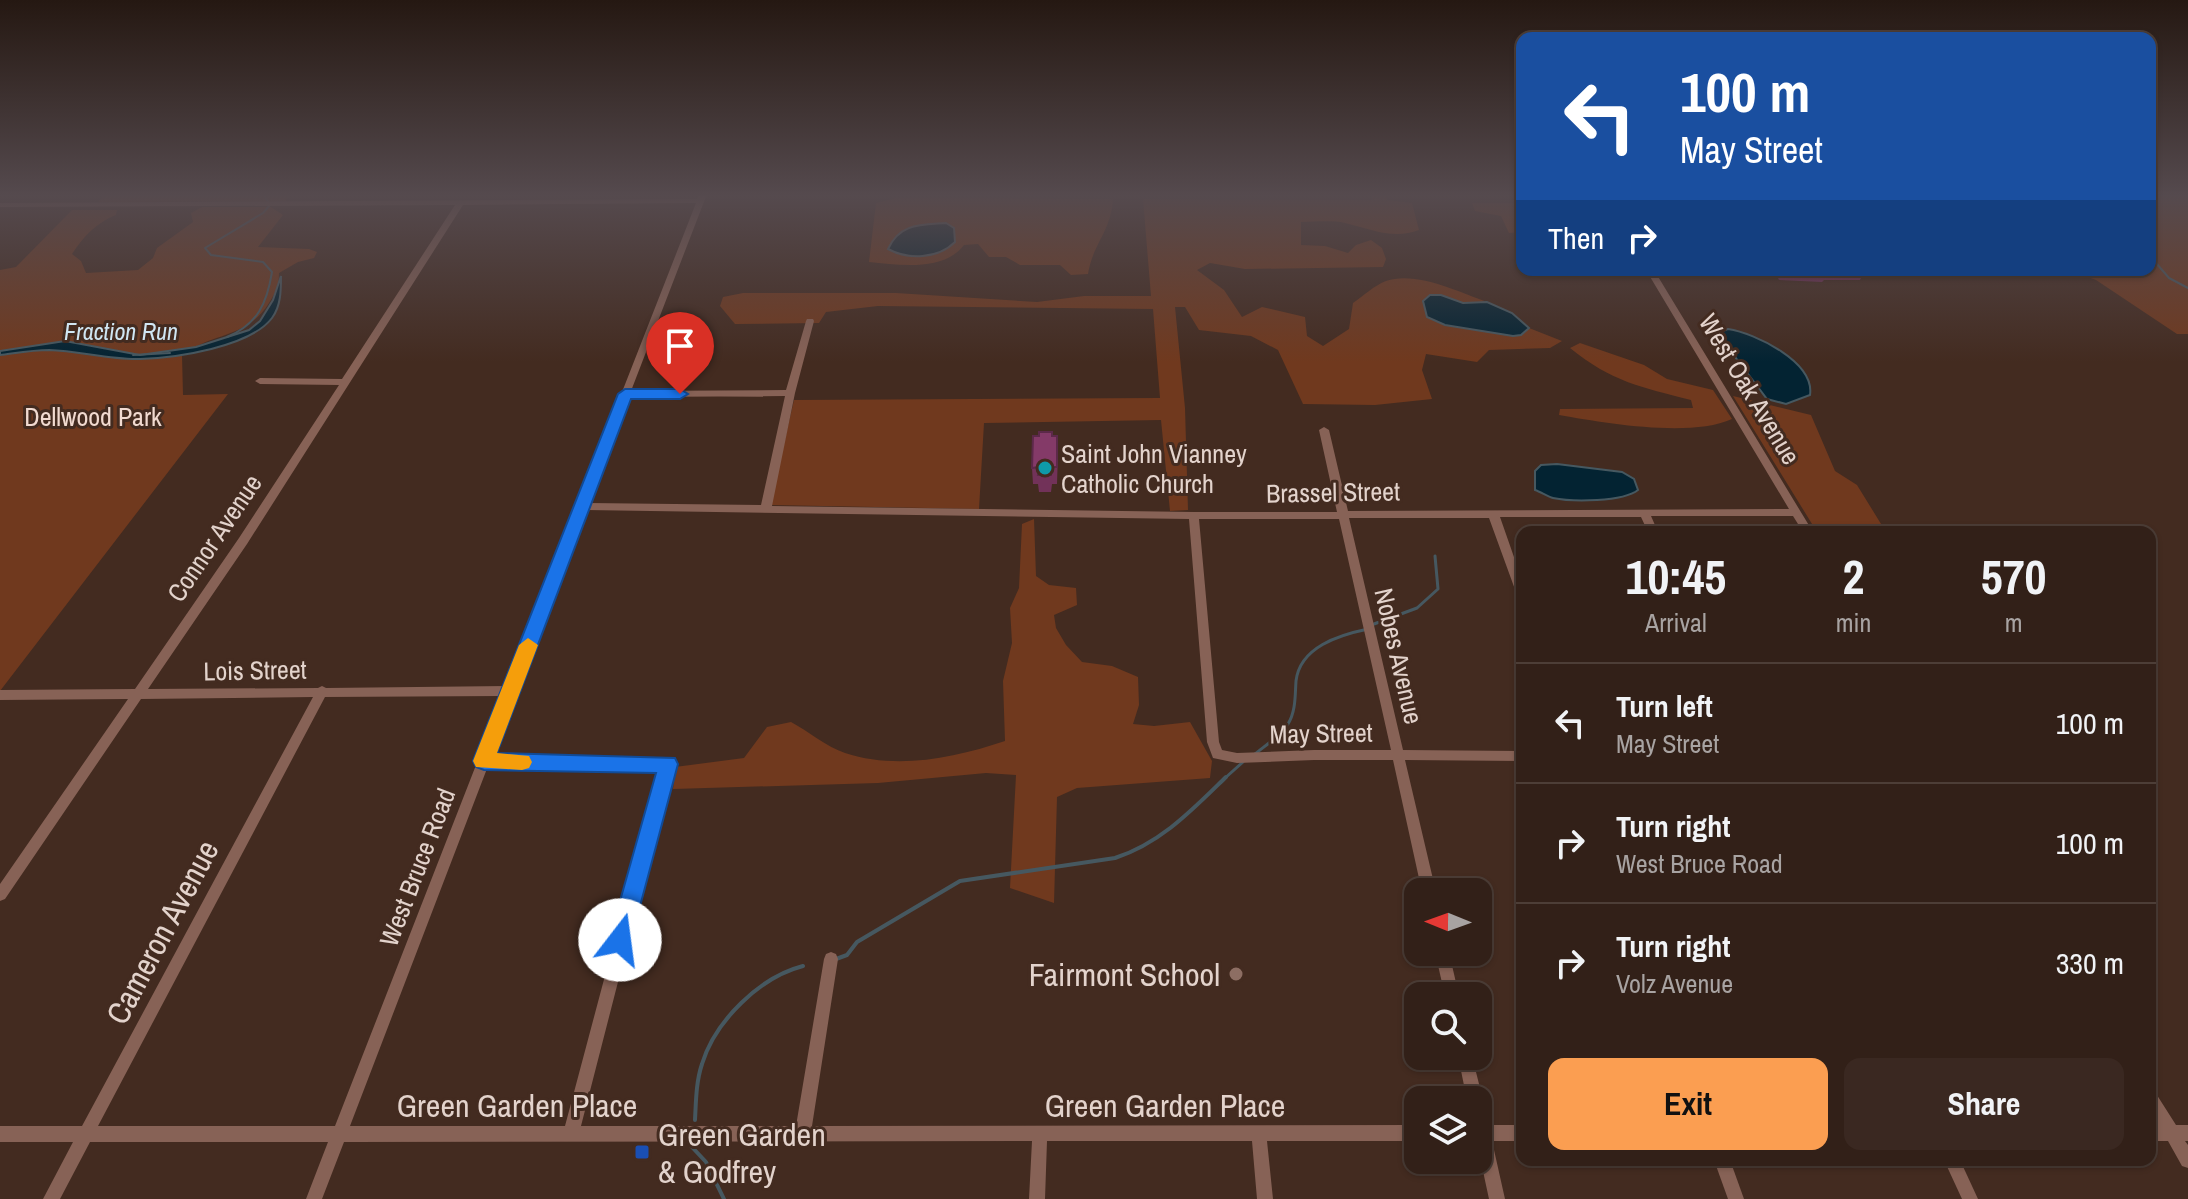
<!DOCTYPE html>
<style>
:root{--surface:#322018;--page:#3a2821;--text:#f1f3f6;--muted:#a8a3a2;--line:#4d3e37;--accent:#fb9e51}
body{margin:0;font-family:"Archivo Narrow",sans-serif;background:var(--page);color:var(--text);height:100vh;display:flex;flex-direction:column;font-size:30px;white-space:nowrap}
*{box-sizing:border-box;margin:0}
p{font-size:26px;color:var(--muted)}
.icon{flex:none;width:44px;height:44px;fill:none;stroke:currentColor;stroke-width:2;stroke-linecap:round;stroke-linejoin:round}
.map{position:relative;flex:1;overflow:hidden}
.panel{position:absolute;left:1516px;top:526px;width:640px;height:640px;display:flex;flex-direction:column;background:var(--surface);border-radius:16px;box-shadow:0 2px 6px #0004,0 0 0 2px var(--line)}
.panel>*{flex:none}
.guide{position:absolute;left:1516px;top:32px;width:640px;height:244px;border-radius:16px;box-shadow:0 2px 6px #0004,0 0 0 2px var(--line);background:#1a4fa0;color:#fff;overflow:hidden}
.needle{width:52px;rotate:271deg}
.fabs{position:absolute;left:1404px;top:878px;display:grid;gap:16px}
.fabs a{display:grid;place-items:center;width:88px;height:88px;border-radius:16px;background:var(--surface);box-shadow:0 2px 6px #0004,0 0 0 2px var(--line);font-size:40px}
.pin{position:absolute;display:grid;place-items:center;width:68px;height:68px;color:#fff;margin:-82px -34px;border-radius:50% 50% 50% 0;rotate:-45deg;box-shadow:0 0 8px #0007}
.pin .icon{rotate:45deg}
.me{position:absolute;width:88px;margin:-44px;rotate:15deg;stroke-linejoin:round;filter:drop-shadow(0 0 6px #0008)}
.turn{display:flex;align-items:center;gap:28px;height:168px;padding:0 32px;font-size:36px}
.turn .icon{width:104px;height:104px;stroke-width:2.5}
.turn b{display:block;font-size:56px;line-height:68px}
.then{display:flex;align-items:center;height:76px;padding:0 32px;background:#0003;gap:16px;font-size:30px}
.eta{display:flex;justify-content:space-evenly;align-items:center;height:136px;text-align:center}
.eta b{font-size:48px;font-weight:700;line-height:56px}
.primary-button{display:flex;gap:16px;margin-top:auto;padding:16px 32px}
.primary-button a{flex:1;height:92px;border-radius:16px;background:var(--accent);color:#111;font-size:32px;font-weight:700;line-height:92px;text-align:center}
.primary-button a+a{background:var(--page);color:var(--text)}
ul{padding:0;list-style:none}
li{display:flex;align-items:center;gap:24px;height:120px;padding:0 32px;border-top:2px solid var(--line)}
li div{flex:1}
li b{display:block;font-size:30px}
li em{font-style:normal}
.map>svg:first-child{display:block}
</style>
<div class="map">
<svg width="2188" height="1199" viewBox="0 0 2188 1199">
<rect width="100%" height="100%" fill="#432b20"/>
<g fill="#70391e">
<polygon points="106,194 291,194 285,201 98,202"/>
<path d="M 1370,194 L 1386,194 L 1387,200 L 1412,203 L 1419,230 C 1394,240 1370,229 1345,223 C 1332,220 1315,222 1301,222 L 1301,245 L 1325,246 L 1348,253 L 1356,245 L 1371,240 L 1382,248 L 1386,259 L 1383,267 L 1245,269 L 1210,263 L 1197,270 L 1224,290 L 1242,317 L 1262,307 L 1305,317 L 1307,336 L 1323,346 L 1349,329 L 1353,303 C 1363,296 1375,285 1386,281 C 1417,271 1458,292 1487,302 L 1463,303 L 1452,300 L 1427,317 L 1445,325 L 1513,336 L 1521,335 L 1529,328 L 1562,341 L 1550,348 L 1489,350 L 1477,362 L 1426,354 L 1422,370 L 1432,399 L 1375,405 L 1303,404 L 1278,350 L 1251,336 L 1199,330 L 1185,307 L 1175,307 L 1185,408 L 1188,510 L 1170,511 L 1161,420 L 984,423 L 979,509 L 770,505 L 794,400 L 1160,398 L 1153,309 L 878,306 L 826,312 L 819,323 L 735,324 L 720,306 L 723,297 L 743,293 L 896,293 L 1037,302 L 1084,296 L 1151,296 L 1143,199 L 1372,200 Z"/>
<polygon points="2150,194 2188,194 2188,334 2177,334 2096,280 2069,270 2150,270"/>
<path d="M 896,198 L 1113,199 C 1111,232 1093,243 1088,274 L 1071,275 L 1060,265 L 1020,265 L 1006,257 L 989,257 L 978,244 L 964,245 C 943,272 900,265 869,262 L 876,203 Z"/>
<polygon points="1472,203 1522,203 1522,232 1509,233 1501,216 1475,211"/>
<path d="M 202,207 L 271,207 L 283,215 L 258,247 L 309,249 L 317,252 L 314,258 L 298,262 L 279,273 C 279,286 276,292 269,303 C 246,339 215,331 182,355 L 183,395 L 228,394 L 0,691 L 0,270 L 16,267 L 72,210 L 117,210 L 116,215 C 97,222 83,237 72,254 L 81,261 L 86,273 L 138,270 L 153,258 L 157,248 L 193,222 L 191,213 Z"/>
<path d="M 1580,343 L 1644,365 L 1667,379 L 1713,390 L 1732,419 C 1690,438 1605,423 1559,415 L 1560,409 L 1693,408 L 1691,400 C 1641,387 1612,382 1570,348 Z"/>
<polygon points="1733,396 1811,415 1835,471 1857,485 1886,532 1817,532"/>
<path d="M 1034,519 L 1036,576 L 1049,585 L 1076,588 L 1077,605 L 1054,615 L 1056,628 L 1066,645 L 1082,662 L 1112,666 L 1138,677 L 1139,705 L 1133,724 L 1154,726 L 1190,722 L 1212,761 L 1210,778 L 1077,788 L 1057,797 L 1054,903 L 1010,888 L 1016,775 L 986,773 L 878,783 L 673,789 L 675,767 L 744,758 L 767,727 L 791,722 C 808,731 827,747 845,753 C 897,770 954,758 1005,741 L 1003,681 L 1012,643 L 1010,608 L 1019,588 L 1022,524 Z"/>
</g>
<g fill="#032332" stroke="#465860" stroke-width="2">
<path d="M 946,223 L 954,228 L 955,242 C 938,259 908,260 888,249 C 900,223 921,225 946,223 Z"/>
<path d="M 281,276 C 281,290 281,306 272,318 C 250,347 176,358 140,359 C 110,360 80,351 49,350 C 33,350 16,353 0,355 L 0,351 L 65,341 L 140,355 L 196,347 L 249,330 L 260,321 L 273,300 Z"/>
<polygon points="1430,295 1441,295 1463,303 1487,302 1512,313 1529,328 1521,335 1513,336 1445,325 1427,317 1423,301"/>
<path d="M 1728,329 C 1755,333 1815,362 1810,395 L 1786,404 L 1767,399 L 1717,333 Z"/>
<path d="M 1557,464 L 1622,472 L 1634,479 L 1638,490 C 1623,502 1572,502 1553,498 C 1548,497 1541,492 1535,490 L 1535,471 L 1541,465 Z"/>
</g>
<g fill="none" stroke-linecap="round" stroke-linejoin="round">
<g stroke="#465860" stroke-width="2">
<polyline points="2150,256 2169,278 2188,288"/>
<path d="M 227,337 C 258,324 267,303 272,272 L 263,262 L 211,255 L 205,248 L 263,213 L 270,205 L 263,194"/>
<polyline points="133,355 170,353"/>
</g>
<g stroke="#465860" stroke-width="3">
<polyline points="1374,624 1417,608 1438,589 1435,556"/>
<path d="M 1255,754 C 1266,745 1280,736 1288,724 C 1296,711 1295,695 1296,681 C 1300,647 1339,635 1368,629"/>
<polyline points="1224,779 1243,762"/>
</g>
<g stroke="#465860" stroke-width="4">
<path d="M 836,959 L 847,955 L 857,942 L 960,881 L 1115,858 C 1161,843 1192,810 1226,777"/>
<path d="M 695,1120 C 696,1101 696,1082 702,1064 C 715,1021 760,977 803,966"/>
<polyline points="691,1146 706,1162 724,1199"/>
</g>
<g fill="#876256" fill-rule="evenodd">
<path d="M 699,194 L 707,194 L 631,391 L 786,390 L 806,321 L 807,319 L 813,319 L 814,321 L 795,393 L 772,506 L 1194,512 L 1337,512 L 1319,430 L 1324,427 L 1329,430 L 1348,511 L 1789,509 L 1646,270 L 1654,270 L 1813,532 L 1803,532 L 1793,516 L 1651,516 L 1658,532 L 1648,532 L 1641,517 L 1500,517 L 1522,580 L 1522,599 L 1517,595 L 1489,518 L 1349,518 L 1403,750 L 1522,751 L 1522,761 L 1405,760 L 1436,892 L 1422,892 L 1393,760 L 1314,760 L 1237,763 L 1213,758 L 1207,742 L 1189,519 L 586,510 L 492,756 L 668,759 L 672,760 L 674,764 L 581,1126 L 796,1126 L 824,959 L 826,954 L 831,952 L 836,954 L 838,959 L 812,1126 L 1418,1125 L 1418,1141 L 1267,1141 L 1273,1199 L 1257,1199 L 1252,1141 L 1047,1141 L 1045,1199 L 1029,1199 L 1032,1141 L 344,1142 L 322,1199 L 306,1199 L 328,1142 L 90,1142 L 60,1199 L 43,1199 L 73,1142 L 0,1142 L 0,1126 L 82,1126 L 313,697 L 141,699 L 5,899 L 0,901 L 0,884 L 128,699 L 0,700 L 0,690 L 135,689 L 239,538 L 339,385 L 260,384 L 255,381 L 260,378 L 342,379 L 455,205 L 0,207 L 0,203 L 697,199 ZM 696,203 L 507,686 L 326,688 L 322,686 L 318,688 L 148,689 L 247,544 L 463,205 ZM 785,396 L 761,505 L 589,503 L 629,397 ZM 1199,519 L 1339,519 L 1391,750 L 1314,750 L 1237,753 L 1222,750 L 1219,742 ZM 503,696 L 335,1126 L 98,1126 L 325,697 ZM 488,766 L 660,769 L 565,1126 L 350,1126 Z"/>
<polygon points="1435,952 1449,952 1459,996 1445,996"/>
<polygon points="1458,1056 1472,1056 1483,1100 1479,1106 1483,1108 1488,1125 1522,1125 1522,1141 1492,1141 1505,1199 1489,1199 1478,1148 1478,1100 1467,1100"/>
<polygon points="2150,1089 2155,1092 2176,1125 2188,1125 2188,1141 2185,1141 2188,1145 2188,1168 2182,1166 2168,1141 2150,1141 2150,1125 2158,1125 2150,1111"/>
<polygon points="1714,1160 1730,1160 1744,1199 1728,1199"/>
<polygon points="1944,1160 1960,1160 1978,1199 1962,1199"/>
</g>
</g>
<g fill="#723259">
<polygon points="1774,270 1865,270 1860,280 1824,280 1822,282 1779,280"/>
<polygon points="1039,436 1053,436 1058,453 1057,484 1052,484 1051,492 1039,492 1038,484 1033,484 1032,468"/>
</g>
<polygon fill="#843a68" stroke="#5c2949" stroke-width="2" points="1039,432 1052,432 1052,436 1057,436 1057,467 1051,467 1051,475 1038,475 1039,467 1032,468 1033,436 1039,436"/>
<linearGradient id="sky" x2="0" y2="1"><stop stop-color="#251812"/><stop offset="0.54" stop-color="#554a4e"/><stop offset="1" stop-color="#554a4e" stop-opacity="0"/></linearGradient>
<rect width="2188" height="362" fill="url(#sky)"/>
<polygon fill="#1a73e8" stroke="#114b97" stroke-width="2" points="625,389 680,389 688,394 680,399 631,399 497,753 675,758 678,764 631,940 628,948 620,951 612,948 609,940 656,773 484,770 476,767 473,761 618,394"/>
<polygon fill="#f59e0b" points="528,638 538,645 497,753 529,756 532,762 529,768 522,770 476,767 473,761 519,645"/>
<circle fill="#0f9aa8" stroke="#432b20" stroke-width="3" cx="1045" cy="468" r="8"/>
<circle fill="#8d6e63" stroke="#432b20" stroke-width="3" cx="1236" cy="974" r="8"/>
<rect fill="#1a4fb4" stroke="#432b20" stroke-width="3" x="634" y="1144" width="16" height="16" rx="4"/>
<g text-anchor="middle" dominant-baseline="central" stroke-width="6" stroke-linejoin="round" paint-order="stroke">
<g font-size="24" font-style="italic" fill="#d0e6f3" stroke="#432b20">
<text x="121" y="331">Fraction Run</text>
</g>
<g font-size="26" fill="#e3d3cc" stroke="#432b20">
<text transform="translate(1750 389) rotate(59)">West Oak Avenue</text>
<text transform="translate(1333 492) rotate(-1)">Brassel Street</text>
<text transform="translate(214 538) rotate(-56)">Connor Avenue</text>
<text transform="translate(1399 656) rotate(77)">Nobes Avenue</text>
<text transform="translate(255 670) rotate(-1)">Lois Street</text>
<text transform="translate(1321 733) rotate(-1)">May Street</text>
<text transform="translate(417 867) rotate(-69)">West Bruce Road</text>
</g>
<g font-size="26" fill="#f1dad0" stroke="#432b20">
<text x="93" y="416">Dellwood Park</text>
</g>
<g font-size="26" fill="#e3d3cc" stroke="#432b20" text-anchor="start">
<text x="1061" y="453">Saint John Vianney<tspan x="1061" dy="30">Catholic Church</tspan></text>
</g>
<g font-size="32" fill="#e3d3cc" stroke="#432b20">
<text transform="translate(162 932) rotate(-62)">Cameron Avenue</text>
<text x="517" y="1105">Green Garden Place</text>
<text x="1165" y="1105">Green Garden Place</text>
</g>
<g font-size="32" fill="#e3d3cc" stroke="#432b20" text-anchor="end">
<text x="1220" y="974">Fairmont School</text>
<text x="658" y="1134" text-anchor="start">Green Garden<tspan x="658" dy="37">&amp; Godfrey</tspan></text>
</g>
</g>
</svg>
<div class="fabs">
<a><svg class="needle" viewBox="-14 -14 28 28"><path d="M0-13l5 13h-10z" fill="#e53935"/><path d="M0 13l5-13h-10z" fill="#a8a3a2"/></svg></a>
<a><svg class="icon" aria-label="search" viewBox="0 0 24 24"><circle cx="10" cy="10" r="6"/><path d="M15 15l6 6"/></svg></a>
<a><svg class="icon" aria-label="layers" viewBox="0 0 24 24"><path d="M12 4l9 5-9 5-9-5zM3 14l9 5 9-5"/></svg></a>
</div>
<div class="pin" style="left:680px;top:394px;background:#d93025"><svg class="icon" aria-label="arrive" viewBox="0 0 24 24"><path d="M6 21V4h12l-3 4 3 4H6"/></svg></div>
<svg class="me" style="left:620px;top:940px" viewBox="-20 -20 40 40"><circle r="19" fill="#fff"/><path d="M0-13L10 11 0 6-10 11z" fill="#1a73e8"/></svg>
<div class="guide">
<div class="turn"><svg class="icon" aria-label="left" viewBox="0 0 24 24"><path d="M17 20v-9H6M10 6l-5 5 5 5"/></svg><div><b>100 m</b>May Street</div></div>
<div class="then">Then<svg class="icon" aria-label="right" viewBox="0 0 24 24"><path d="M7 20v-9h11M14 6l5 5-5 5"/></svg></div>
</div>
<section class="panel">
<div class="eta">
<div><b>10:45</b><p>Arrival</p></div>
<div><b>2</b><p>min</p></div>
<div><b>570</b><p>m</p></div>
</div>
<ul>
<li><svg class="icon" aria-label="left" viewBox="0 0 24 24"><path d="M17 20v-9H6M10 6l-5 5 5 5"/></svg><div><b>Turn left</b><p>May Street</p></div><em>100 m</em></li>
<li><svg class="icon" aria-label="right" viewBox="0 0 24 24"><path d="M7 20v-9h11M14 6l5 5-5 5"/></svg><div><b>Turn right</b><p>West Bruce Road</p></div><em>100 m</em></li>
<li><svg class="icon" aria-label="right" viewBox="0 0 24 24"><path d="M7 20v-9h11M14 6l5 5-5 5"/></svg><div><b>Turn right</b><p>Volz Avenue</p></div><em>330 m</em></li>
</ul>
<div class="primary-button"><a>Exit</a><a>Share</a></div>
</section>
</div>
